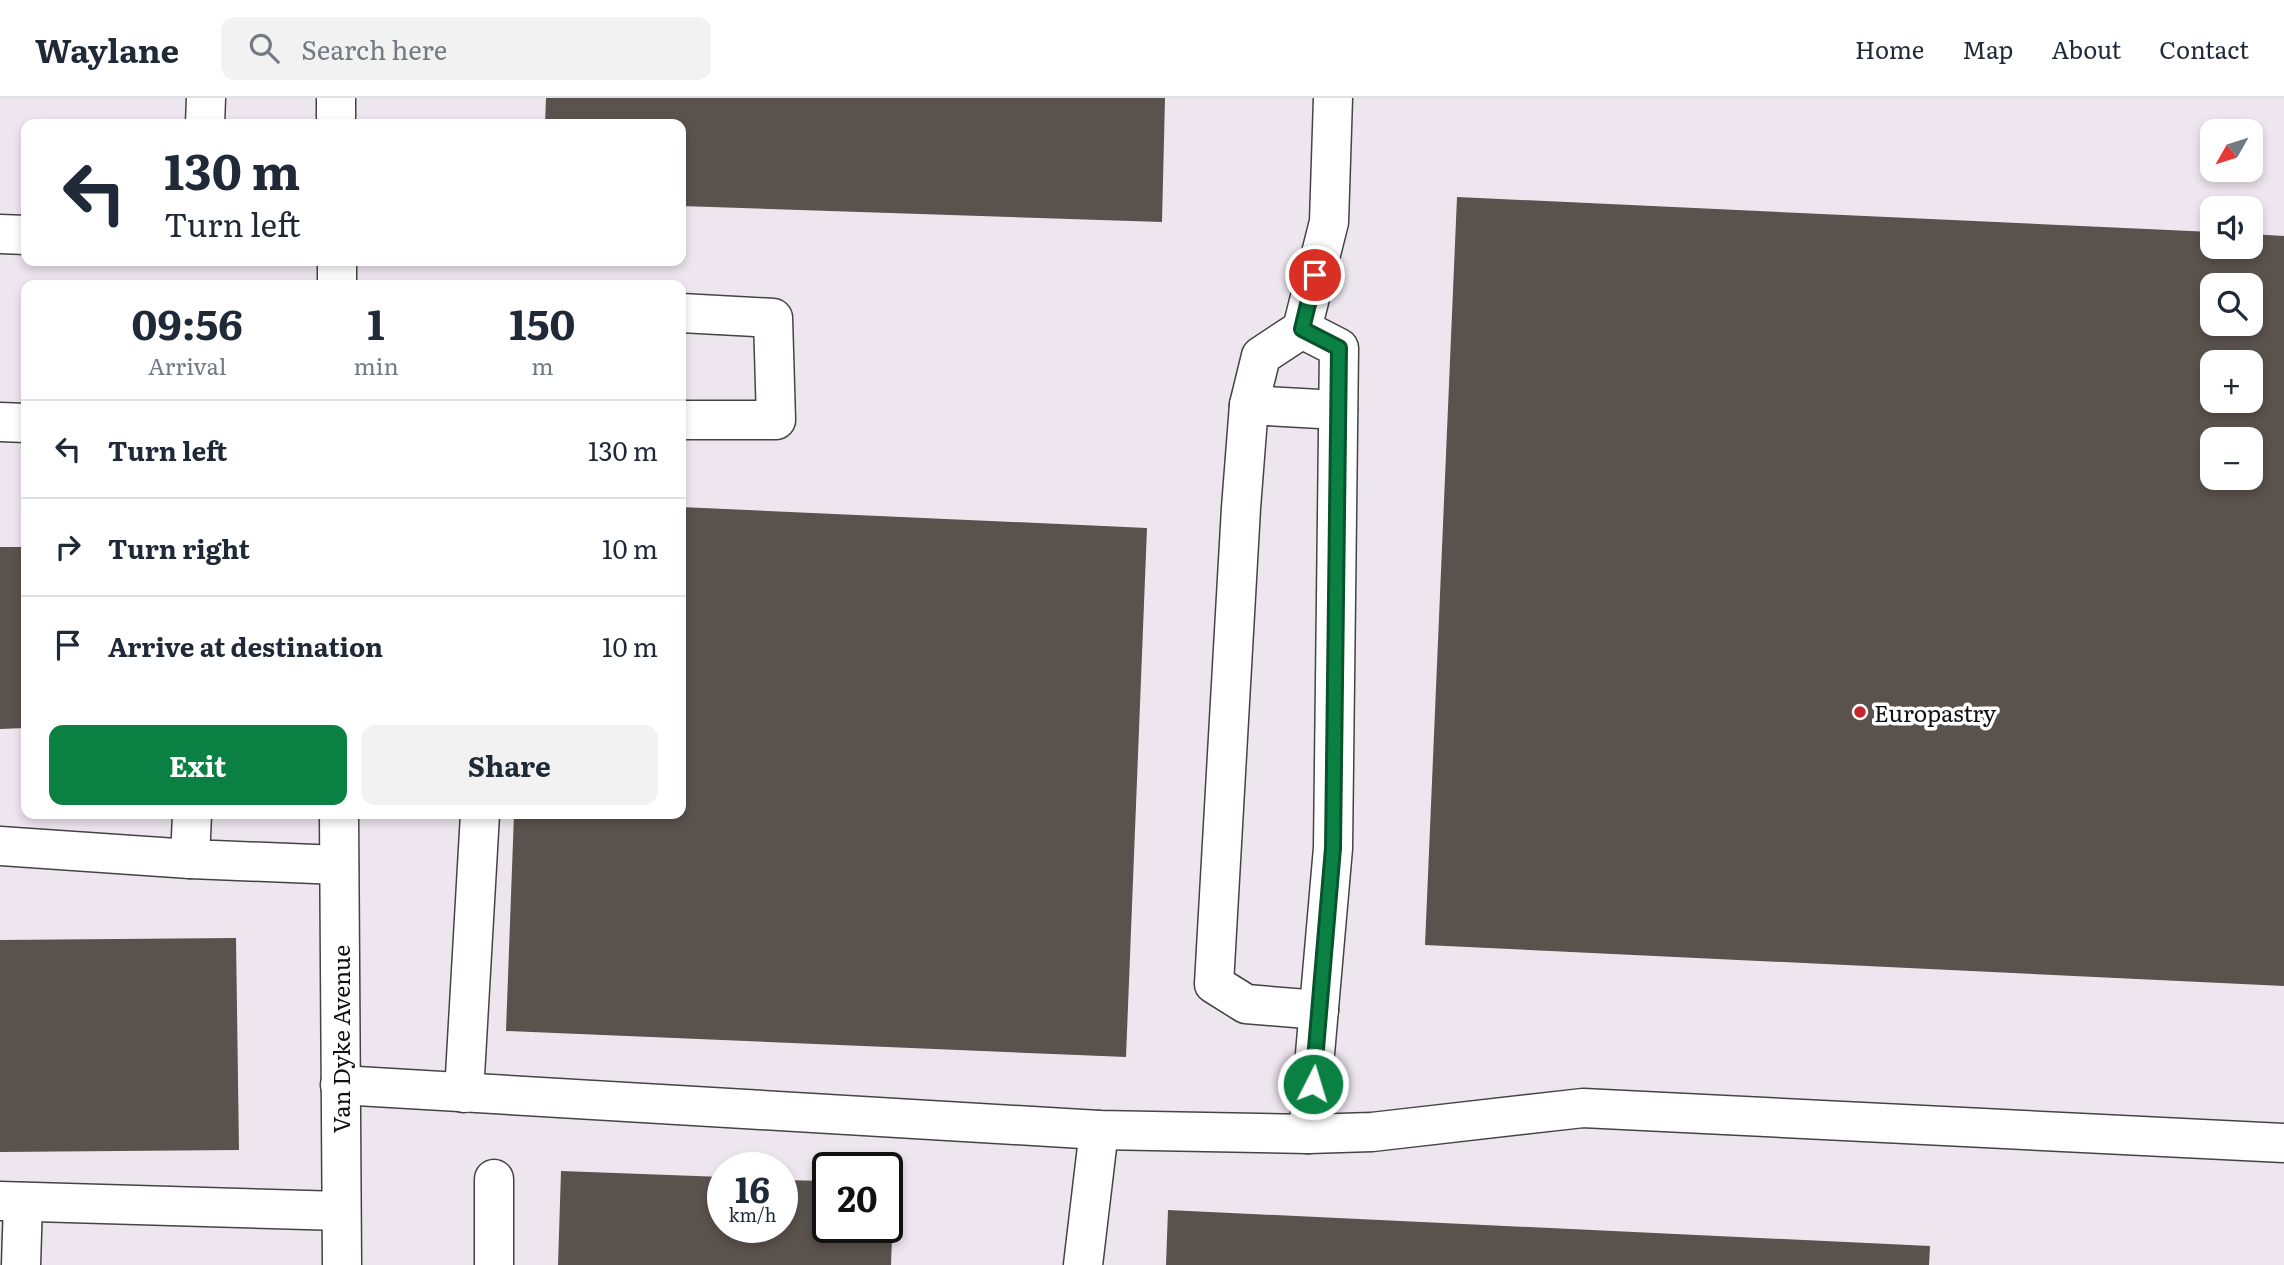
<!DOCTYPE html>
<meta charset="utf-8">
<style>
:root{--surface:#fff;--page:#f2f2f3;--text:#1f2937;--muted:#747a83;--line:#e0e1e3;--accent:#0b8043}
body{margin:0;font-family:Literata,serif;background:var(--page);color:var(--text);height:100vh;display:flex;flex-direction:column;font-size:26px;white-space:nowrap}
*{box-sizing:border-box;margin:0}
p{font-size:23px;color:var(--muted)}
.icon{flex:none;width:38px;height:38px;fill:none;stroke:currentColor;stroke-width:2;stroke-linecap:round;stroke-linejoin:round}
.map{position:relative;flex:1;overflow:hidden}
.side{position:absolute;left:21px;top:182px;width:665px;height:539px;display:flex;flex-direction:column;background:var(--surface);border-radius:14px;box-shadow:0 4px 10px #0003}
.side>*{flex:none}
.guide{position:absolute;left:21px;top:21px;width:665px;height:147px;border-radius:14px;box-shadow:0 4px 10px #0003;background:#fff;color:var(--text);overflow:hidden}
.needle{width:46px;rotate:231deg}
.buttons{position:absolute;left:2200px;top:21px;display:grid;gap:14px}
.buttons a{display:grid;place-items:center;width:63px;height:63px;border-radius:14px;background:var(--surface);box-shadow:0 4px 10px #0003;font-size:35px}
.speed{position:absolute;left:707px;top:1054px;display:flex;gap:14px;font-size:35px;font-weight:700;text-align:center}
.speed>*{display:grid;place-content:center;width:91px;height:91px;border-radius:50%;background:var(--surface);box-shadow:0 4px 10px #0003;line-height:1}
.speed small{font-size:18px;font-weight:400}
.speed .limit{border:4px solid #111;border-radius:10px;background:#fff;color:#111}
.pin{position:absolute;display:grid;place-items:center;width:60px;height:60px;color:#fff;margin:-30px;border:4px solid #fff;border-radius:50%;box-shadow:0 2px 7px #0007}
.me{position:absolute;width:77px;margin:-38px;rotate:5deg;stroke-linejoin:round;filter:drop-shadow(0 0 5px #0008)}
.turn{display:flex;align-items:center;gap:24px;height:147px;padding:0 28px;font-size:32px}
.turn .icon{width:91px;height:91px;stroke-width:2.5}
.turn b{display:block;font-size:49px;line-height:60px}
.eta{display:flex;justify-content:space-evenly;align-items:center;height:119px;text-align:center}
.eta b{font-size:42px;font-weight:700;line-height:49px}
.primary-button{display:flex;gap:14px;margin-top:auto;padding:14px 28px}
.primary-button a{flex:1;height:80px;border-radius:14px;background:var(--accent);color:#fff;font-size:28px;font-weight:700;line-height:80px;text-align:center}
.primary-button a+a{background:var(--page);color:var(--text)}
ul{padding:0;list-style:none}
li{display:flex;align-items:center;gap:21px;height:98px;padding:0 28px;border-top:2px solid var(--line)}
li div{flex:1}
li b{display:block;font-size:26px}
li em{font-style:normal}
header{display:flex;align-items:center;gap:42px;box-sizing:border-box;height:98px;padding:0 35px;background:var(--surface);border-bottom:2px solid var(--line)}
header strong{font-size:33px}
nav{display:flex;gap:38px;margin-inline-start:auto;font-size:24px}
.search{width:490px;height:63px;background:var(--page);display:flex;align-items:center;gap:18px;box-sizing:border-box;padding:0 24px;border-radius:14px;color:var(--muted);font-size:26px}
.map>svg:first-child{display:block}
</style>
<header>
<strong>Waylane</strong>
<div class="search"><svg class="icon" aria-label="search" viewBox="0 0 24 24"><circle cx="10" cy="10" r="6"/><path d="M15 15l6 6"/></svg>Search here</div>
<nav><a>Home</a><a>Map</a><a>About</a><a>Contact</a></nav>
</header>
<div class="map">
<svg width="2284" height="1167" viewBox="0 0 2284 1167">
<rect width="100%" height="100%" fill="#fffdf5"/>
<path fill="#eee6ef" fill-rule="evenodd" d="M 0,0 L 2284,0 L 2284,1167 L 0,1167 ZM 26,26 L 681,26 L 681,163 L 26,163 ZM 2212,33 L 2250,33 L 2250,72 L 2212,72 ZM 2212,110 L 2250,110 L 2250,149 L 2212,149 ZM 26,187 L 681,187 L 681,716 L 26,716 ZM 2212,187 L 2250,187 L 2250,226 L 2212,226 ZM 2212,264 L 2250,264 L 2250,303 L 2212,303 ZM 2212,341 L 2250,341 L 2250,380 L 2212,380 ZM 723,1069 L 782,1069 L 782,1129 L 723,1129 ZM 828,1069 L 887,1069 L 887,1129 L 828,1129 Z"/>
<g fill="#5a524d" fill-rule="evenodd">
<polygon points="546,0 1165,0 1162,124 681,108 681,26 545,26"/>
<path d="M 1457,99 L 2212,134 L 2212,149 L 2250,149 L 2250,136 L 2284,138 L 2284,888 L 1425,847 ZM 2212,187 L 2250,187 L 2250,226 L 2212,226 ZM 2212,264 L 2250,264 L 2250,303 L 2212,303 ZM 2212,341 L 2250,341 L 2250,380 L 2212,380 Z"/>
<polygon points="681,409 1147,430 1126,959 506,933 514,716 681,716"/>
<polygon points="0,449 26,449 26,630 0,631"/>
<polygon points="236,840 239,1052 0,1054 0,842"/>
<polygon points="561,1073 723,1079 723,1129 782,1129 782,1082 828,1083 828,1129 887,1129 887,1086 894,1086 891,1167 558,1167"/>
<polygon points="1168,1112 1930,1148 1929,1167 1166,1167"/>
</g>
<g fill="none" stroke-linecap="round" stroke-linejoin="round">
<defs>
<g id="minor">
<polyline points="336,0 336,26"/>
<polyline points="205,26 206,0"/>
<polyline points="0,136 26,137"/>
<polyline points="337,163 337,187"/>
<polyline points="681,215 773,220 776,322 681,322"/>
<polyline points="1302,231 1339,250 1333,750 1308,1036"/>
<polyline points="1249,307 1261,258 1302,231 1329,124 1333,0"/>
<polyline points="0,324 26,325"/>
<polyline points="192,716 190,761 339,767"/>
<polyline points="339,716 342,1167"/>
<polyline points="0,748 190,761"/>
<polyline points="1319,912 1246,906 1214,886 1241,410 1249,307 1338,312"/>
<polyline points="340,987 1099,1032 1308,1036 1372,1034 1583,1010 2284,1045"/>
<polyline points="464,995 480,716"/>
<polyline points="0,1103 341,1113"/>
<polyline points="21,1167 23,1104"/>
<polyline points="494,1167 494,1081"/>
<polyline points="1083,1167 1099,1032"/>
</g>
</defs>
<use href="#minor" stroke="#444" stroke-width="41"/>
<use href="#minor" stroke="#fff" stroke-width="38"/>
</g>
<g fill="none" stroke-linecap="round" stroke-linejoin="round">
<defs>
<polyline id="route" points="1313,986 1333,750 1339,250 1302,231 1315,177"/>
</defs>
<use href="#route" stroke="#07532c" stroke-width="18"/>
<use href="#route" stroke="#0b8043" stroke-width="12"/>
</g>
<circle fill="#c4262e" stroke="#fff" stroke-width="2.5" cx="1860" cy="614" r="7"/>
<g text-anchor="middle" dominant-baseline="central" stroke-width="7" stroke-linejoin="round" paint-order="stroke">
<g font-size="23" fill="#111" stroke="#fff" text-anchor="start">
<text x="1874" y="614">Europastry</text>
</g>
<g font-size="23" fill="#111" stroke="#fff">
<text transform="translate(340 941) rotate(-90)">Van Dyke Avenue</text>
</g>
</g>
</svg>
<div class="buttons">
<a><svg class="needle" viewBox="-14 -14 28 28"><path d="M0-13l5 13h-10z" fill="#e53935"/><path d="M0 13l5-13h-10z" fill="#747a83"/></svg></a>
<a><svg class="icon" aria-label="sound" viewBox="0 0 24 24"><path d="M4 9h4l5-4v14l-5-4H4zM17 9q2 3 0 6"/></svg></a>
<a><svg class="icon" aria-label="search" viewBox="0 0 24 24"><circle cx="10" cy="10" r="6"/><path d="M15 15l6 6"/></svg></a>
<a>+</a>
<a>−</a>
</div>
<div class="speed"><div>16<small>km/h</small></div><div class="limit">20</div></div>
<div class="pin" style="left:1315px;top:177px;background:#d93025"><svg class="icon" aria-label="arrive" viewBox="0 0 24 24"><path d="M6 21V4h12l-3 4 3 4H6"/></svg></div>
<svg class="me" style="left:1313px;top:986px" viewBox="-20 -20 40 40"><circle r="17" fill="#0b8043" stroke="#fff" stroke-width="3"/><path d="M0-11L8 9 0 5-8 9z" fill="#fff"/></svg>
<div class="guide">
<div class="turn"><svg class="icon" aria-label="left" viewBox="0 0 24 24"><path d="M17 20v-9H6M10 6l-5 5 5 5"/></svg><div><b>130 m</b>Turn left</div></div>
</div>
<section class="side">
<div class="eta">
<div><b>09:56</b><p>Arrival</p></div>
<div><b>1</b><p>min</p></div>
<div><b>150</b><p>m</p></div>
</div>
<ul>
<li><svg class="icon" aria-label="left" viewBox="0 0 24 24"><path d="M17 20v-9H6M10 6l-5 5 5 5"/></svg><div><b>Turn left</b></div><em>130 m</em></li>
<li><svg class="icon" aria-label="right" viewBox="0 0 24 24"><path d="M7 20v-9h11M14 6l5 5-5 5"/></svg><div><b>Turn right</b></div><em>10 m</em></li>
<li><svg class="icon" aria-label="arrive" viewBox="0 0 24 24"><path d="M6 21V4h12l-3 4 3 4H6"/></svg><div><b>Arrive at destination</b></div><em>10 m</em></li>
</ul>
<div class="primary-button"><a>Exit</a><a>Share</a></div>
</section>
</div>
